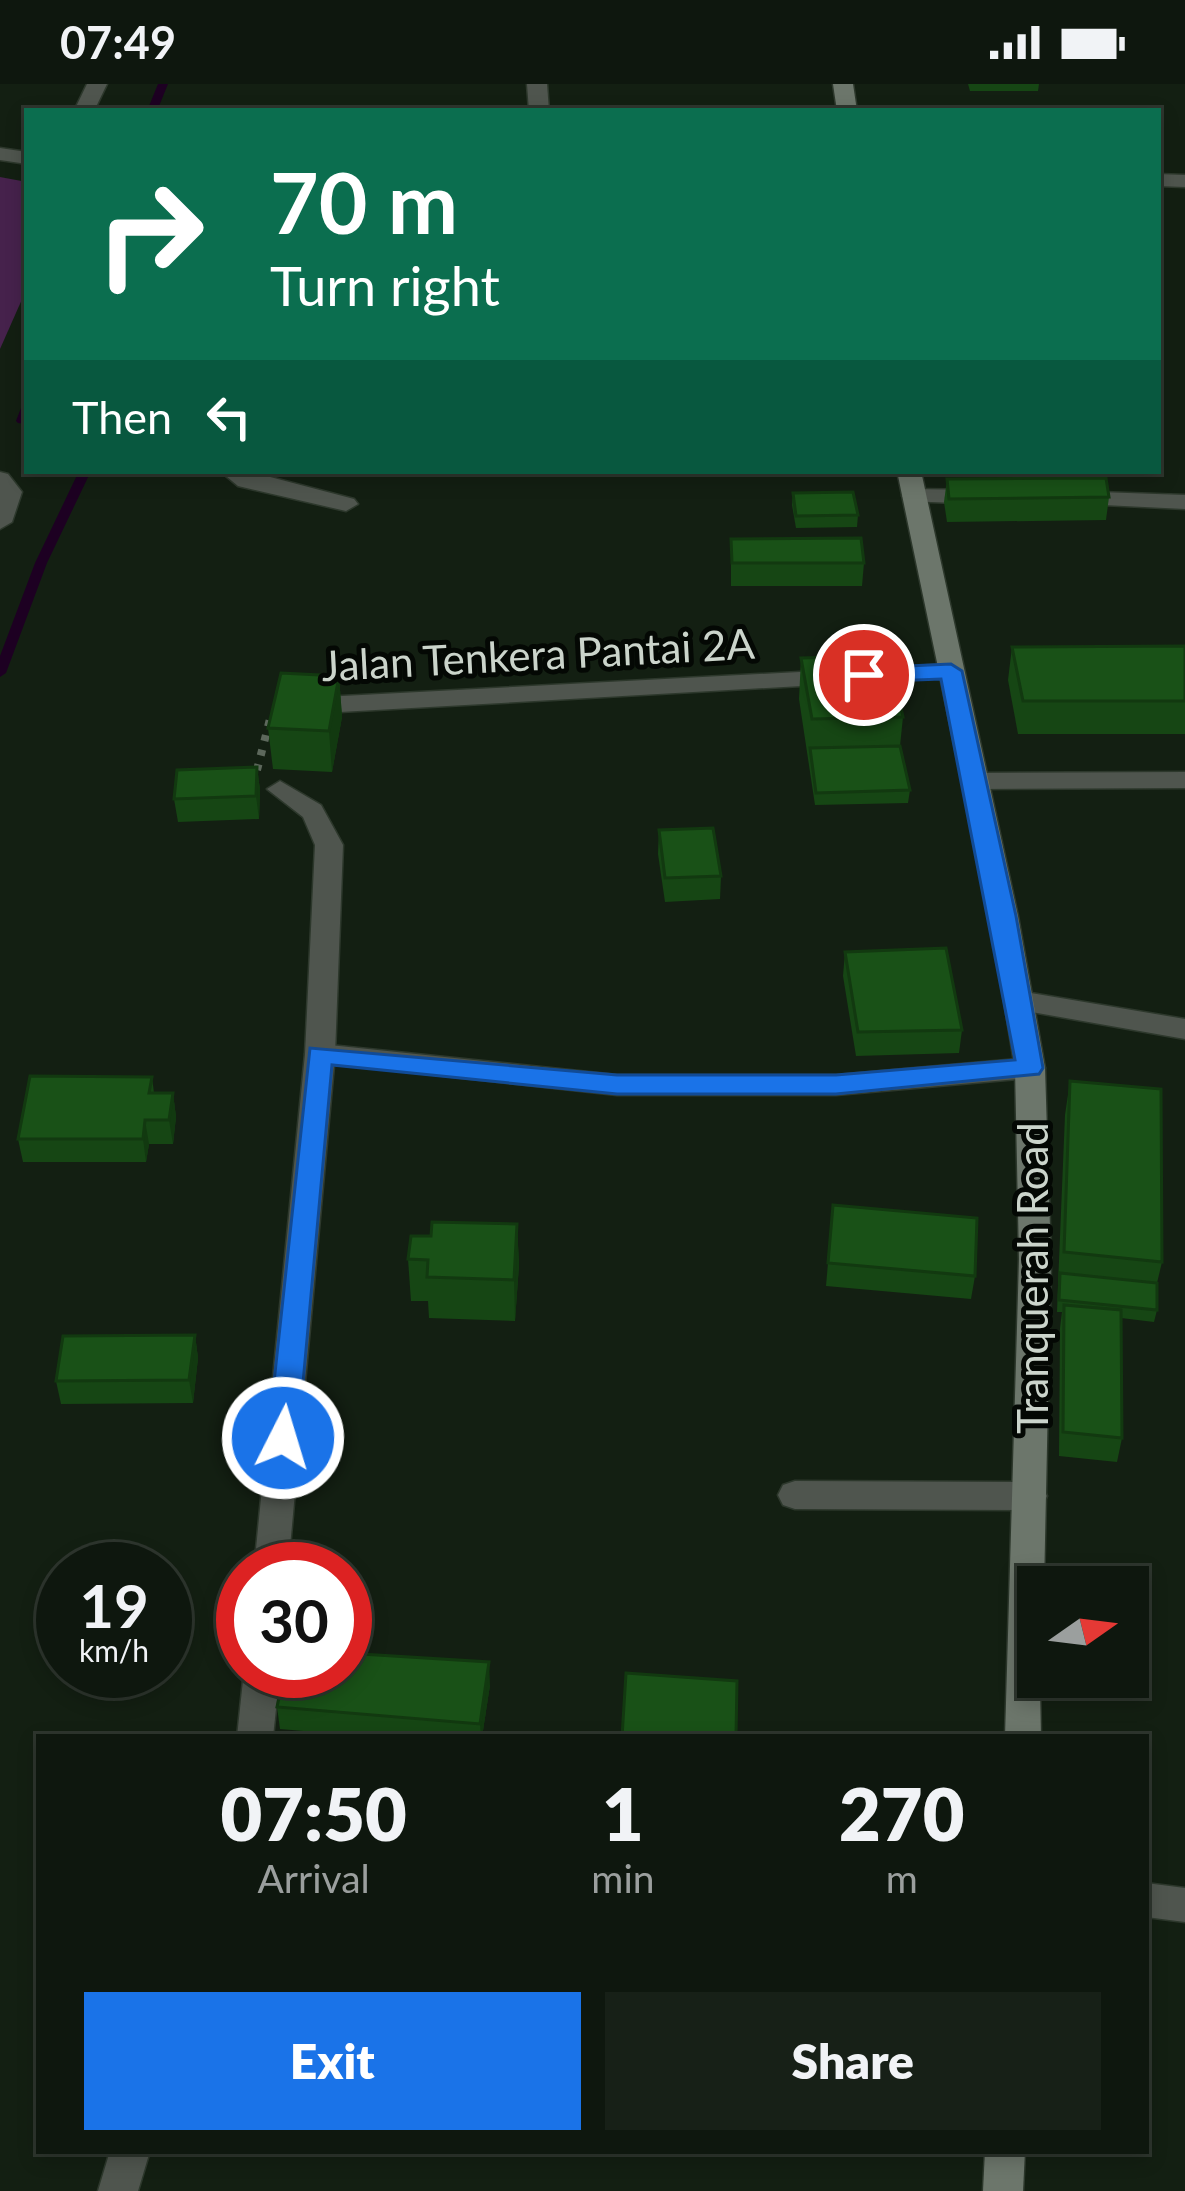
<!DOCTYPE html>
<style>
:root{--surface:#0e170e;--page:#172017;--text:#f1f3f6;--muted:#9b9f9e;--line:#2e362e;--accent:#1a73e8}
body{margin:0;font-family:Lato,sans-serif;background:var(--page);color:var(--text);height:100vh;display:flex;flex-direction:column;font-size:45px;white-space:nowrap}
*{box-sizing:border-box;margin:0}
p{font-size:39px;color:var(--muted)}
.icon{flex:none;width:66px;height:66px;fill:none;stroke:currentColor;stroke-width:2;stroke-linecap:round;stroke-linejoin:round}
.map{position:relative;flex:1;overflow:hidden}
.panel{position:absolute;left:36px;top:1650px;width:1113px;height:420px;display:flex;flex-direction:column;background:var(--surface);border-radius:0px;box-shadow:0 6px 18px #0003,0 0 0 3px var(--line)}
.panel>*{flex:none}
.top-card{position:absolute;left:24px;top:24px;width:1137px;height:366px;border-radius:0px;box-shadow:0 6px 18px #0003,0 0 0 3px var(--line);background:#0b6e4f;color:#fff;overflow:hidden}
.needle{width:78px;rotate:76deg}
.fabs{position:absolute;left:1017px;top:1482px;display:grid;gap:24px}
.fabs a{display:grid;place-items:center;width:132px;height:132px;border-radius:0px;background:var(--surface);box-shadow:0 6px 18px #0003,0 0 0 3px var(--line);font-size:60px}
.speed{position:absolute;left:36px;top:1458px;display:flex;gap:24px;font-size:60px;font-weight:700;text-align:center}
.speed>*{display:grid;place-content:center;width:156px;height:156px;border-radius:50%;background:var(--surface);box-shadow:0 6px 18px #0003,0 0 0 3px var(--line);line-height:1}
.speed small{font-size:30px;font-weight:400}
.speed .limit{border:18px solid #d22;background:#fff;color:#111}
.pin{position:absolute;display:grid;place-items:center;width:102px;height:102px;color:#fff;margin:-51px;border:6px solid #fff;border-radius:50%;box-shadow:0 3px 12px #0007}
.me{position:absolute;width:132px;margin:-66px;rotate:5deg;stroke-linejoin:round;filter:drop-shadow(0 0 9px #0008)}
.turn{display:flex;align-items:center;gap:42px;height:252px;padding:0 48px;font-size:54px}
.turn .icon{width:156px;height:156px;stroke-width:2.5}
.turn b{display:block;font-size:84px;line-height:102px}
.then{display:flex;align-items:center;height:114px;padding:0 48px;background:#0003;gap:24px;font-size:45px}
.eta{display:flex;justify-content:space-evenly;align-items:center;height:204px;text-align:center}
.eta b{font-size:72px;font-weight:800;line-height:84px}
.cta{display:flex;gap:24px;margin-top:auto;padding:24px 48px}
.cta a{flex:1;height:138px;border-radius:0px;background:var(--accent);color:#fff;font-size:48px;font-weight:800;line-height:138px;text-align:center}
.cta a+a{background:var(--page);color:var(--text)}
.status{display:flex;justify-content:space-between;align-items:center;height:84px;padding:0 60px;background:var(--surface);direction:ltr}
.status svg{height:33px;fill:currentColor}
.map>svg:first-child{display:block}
</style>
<div class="status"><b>07:49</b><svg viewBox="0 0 49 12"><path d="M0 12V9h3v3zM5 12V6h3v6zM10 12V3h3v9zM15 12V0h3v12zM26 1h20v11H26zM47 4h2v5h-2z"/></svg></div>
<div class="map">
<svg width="1185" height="2107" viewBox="0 0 1185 2107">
<rect width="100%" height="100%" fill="#131f12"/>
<polygon fill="#46224c" points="0,93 27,98 27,204 0,265"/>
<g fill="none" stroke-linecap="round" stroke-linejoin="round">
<g fill="#1d0022" fill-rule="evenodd">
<polygon points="158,0 168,0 157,27 147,27"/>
<polygon points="27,321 27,340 18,339 16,337 21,324"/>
<polygon points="79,387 91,387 47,479 6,589 0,593 0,572 35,479"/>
</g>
<defs>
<g id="lane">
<polygon points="87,0 107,0 94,27 74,27"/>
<polygon points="0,64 27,68 27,80 0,76"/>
<polygon points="0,388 8,390 22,408 12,438 0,445"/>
<polygon points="1185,688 1185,704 975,705 962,697 975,689"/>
<polygon points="320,960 617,991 836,991 1030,974 1045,984 1030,994 836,1011 617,1011 310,977 305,970 310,963"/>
</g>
<g id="street">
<polygon points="527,0 547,0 549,27 529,27"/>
<polygon points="1158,90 1185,91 1185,103 1158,102"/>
<polygon points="220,387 247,387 354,415 358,420 346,427 238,402"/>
<polygon points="914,405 981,406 993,413 981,420 906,417 902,412"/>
<polygon points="1071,407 1185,411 1185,425 1063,419 1059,414"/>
<polygon points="951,580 964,588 960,593 304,630 291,622 304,614"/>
<polygon points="280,697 321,721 343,761 335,970 288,1485 254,1485 305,970 315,761 303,733 267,705"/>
<polygon points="1019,907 1185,935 1185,955 1009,924 1005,917 1009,910"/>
<polygon points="795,1397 1030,1398 1042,1402 1047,1412 1042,1422 1030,1426 795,1425 783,1421 778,1411 783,1401"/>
<polygon points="244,1587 280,1587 273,1653 237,1653"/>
<polygon points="1146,1799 1185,1804 1185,1838 1146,1833"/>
<polygon points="110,2067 150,2067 138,2107 98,2107"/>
</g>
<g id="secondary">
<polygon points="833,0 853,0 857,27 837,27"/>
<polygon points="897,387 921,387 1018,832 1045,984 1051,1175 1044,1503 1038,1503 1041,1653 1005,1653 1019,1175 1015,984 990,832"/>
<polygon points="985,2067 1025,2067 1023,2107 983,2107"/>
</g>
</defs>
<use href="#lane" stroke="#2d382c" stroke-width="3"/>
<use href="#street" stroke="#2d382c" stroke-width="3"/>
<use href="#secondary" stroke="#2d382c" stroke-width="3"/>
<polyline stroke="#5d685c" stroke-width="8" stroke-dasharray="6 9" stroke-linecap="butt" points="257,686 271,631"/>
<use href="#lane" fill="#4f554e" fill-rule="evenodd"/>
<use href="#street" fill="#4f554e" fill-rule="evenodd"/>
<use href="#secondary" fill="#6c766b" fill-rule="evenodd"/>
</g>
<g fill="#164614">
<polygon points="968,0 1039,0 1038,7 970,7"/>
<polygon points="947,395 1109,413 1106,436 947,438 944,418"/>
<polygon points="793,409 858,431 857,443 796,444 792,421"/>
<polygon points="731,455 864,479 862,502 731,502"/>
<polygon points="1185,562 1185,650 1018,650 1008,596 1012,563"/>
<polygon points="801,574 903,633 900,662 910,706 908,719 815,721 799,615"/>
<polygon points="339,592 342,633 332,688 273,685 268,644"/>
<polygon points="257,683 260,706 259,735 178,738 174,715"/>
<polygon points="659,746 721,792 720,815 665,818 658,770"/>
<polygon points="845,868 962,946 959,969 856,972 843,892"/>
<polygon points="152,993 154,1009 173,1009 176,1033 173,1060 149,1060 146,1078 23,1078 18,1055"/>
<polygon points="1070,997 1162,1178 1157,1199 1157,1226 1154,1238 1121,1234 1122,1354 1117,1378 1059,1372 1060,1244 1062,1228 1057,1228 1058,1201 1065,1031"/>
<polygon points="833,1121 975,1192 971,1215 826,1202"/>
<polygon points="517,1140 519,1181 515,1237 429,1234 428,1217 411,1217 408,1175 431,1152"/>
<polygon points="195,1251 198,1274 193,1319 61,1320 56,1297"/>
<polygon points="490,1601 482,1653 373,1653 280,1645 277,1623"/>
</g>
<g fill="#123910">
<polygon points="339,592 342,633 332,688 329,647"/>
<polygon points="257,683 260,706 259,735 256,712"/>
<polygon points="173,1009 176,1033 173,1060 169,1036"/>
<polygon points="145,1036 149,1060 146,1078 143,1055"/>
<polygon points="517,1140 519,1181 515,1237 514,1196"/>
<polygon points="195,1251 198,1274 193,1319 189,1296"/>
<polygon points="489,1578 490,1601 482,1653 481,1653 480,1640"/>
</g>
<g fill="#195117" stroke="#123910" stroke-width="3">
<polygon points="1106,394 1109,413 949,415 947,395"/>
<polygon points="853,408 858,431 796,432 793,409"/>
<polygon points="861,454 864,479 732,479 731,455"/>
<polygon points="1185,562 1185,617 1023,617 1012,563"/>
<polygon points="890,572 903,633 812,635 801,574"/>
<polygon points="281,589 339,592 329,647 268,644"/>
<polygon points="900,662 910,706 816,709 810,664"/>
<polygon points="257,683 256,712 174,715 177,686"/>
<polygon points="713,744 721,792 665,794 659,746"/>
<polygon points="946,864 962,946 858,948 845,868"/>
<polygon points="30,992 152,993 149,1009 173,1009 169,1036 145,1036 143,1055 18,1055"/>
<polygon points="1070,997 1161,1005 1162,1178 1064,1168"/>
<polygon points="833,1121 977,1134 975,1192 828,1179"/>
<polygon points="432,1138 517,1140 514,1196 427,1193 428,1176 408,1175 411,1152 431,1152"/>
<polygon points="1060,1189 1157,1199 1157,1226 1059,1216"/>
<polygon points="1064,1221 1121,1226 1122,1354 1063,1348"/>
<polygon points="195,1251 189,1296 56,1297 63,1252"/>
<polygon points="345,1569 489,1578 480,1640 277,1623 285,1587 345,1587"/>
<polygon points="626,1589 737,1597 736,1653 622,1653"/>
</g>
<polygon fill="#1a73e8" stroke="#114b97" stroke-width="3" points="951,580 962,587 1016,832 1043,984 1039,990 836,1010 617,1010 332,981 298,1354 293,1362 272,1362 268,1354 310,964 617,991 836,991 1015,976 941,595 864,598 852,591 864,584"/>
<g text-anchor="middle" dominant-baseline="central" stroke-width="10" stroke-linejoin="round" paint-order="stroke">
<g font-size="42" fill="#cbd4cb" stroke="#040804">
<text transform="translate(538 570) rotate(-3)">Jalan Tenkera Pantai 2A</text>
<text transform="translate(1032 1194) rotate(-90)">Tranquerah Road</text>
</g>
</g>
</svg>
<div class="fabs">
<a><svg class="needle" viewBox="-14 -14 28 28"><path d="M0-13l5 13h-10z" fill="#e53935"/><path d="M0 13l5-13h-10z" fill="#9b9f9e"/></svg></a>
</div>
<div class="speed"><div>19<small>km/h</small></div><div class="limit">30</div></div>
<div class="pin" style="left:864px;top:591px;background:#d93025"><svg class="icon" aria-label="arrive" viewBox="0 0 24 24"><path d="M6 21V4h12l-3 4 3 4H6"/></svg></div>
<svg class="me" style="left:283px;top:1354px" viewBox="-20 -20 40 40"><circle r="17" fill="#1a73e8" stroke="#fff" stroke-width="3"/><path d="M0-11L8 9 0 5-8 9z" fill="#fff"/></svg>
<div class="top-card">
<div class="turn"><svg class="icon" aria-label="right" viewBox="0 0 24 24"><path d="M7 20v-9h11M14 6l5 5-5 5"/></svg><div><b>70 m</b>Turn right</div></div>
<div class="then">Then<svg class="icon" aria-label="left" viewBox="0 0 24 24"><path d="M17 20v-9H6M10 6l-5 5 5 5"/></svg></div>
</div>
<section class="panel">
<div class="eta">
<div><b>07:50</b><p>Arrival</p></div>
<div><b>1</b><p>min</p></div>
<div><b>270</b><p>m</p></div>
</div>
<div class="cta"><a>Exit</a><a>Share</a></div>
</section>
</div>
